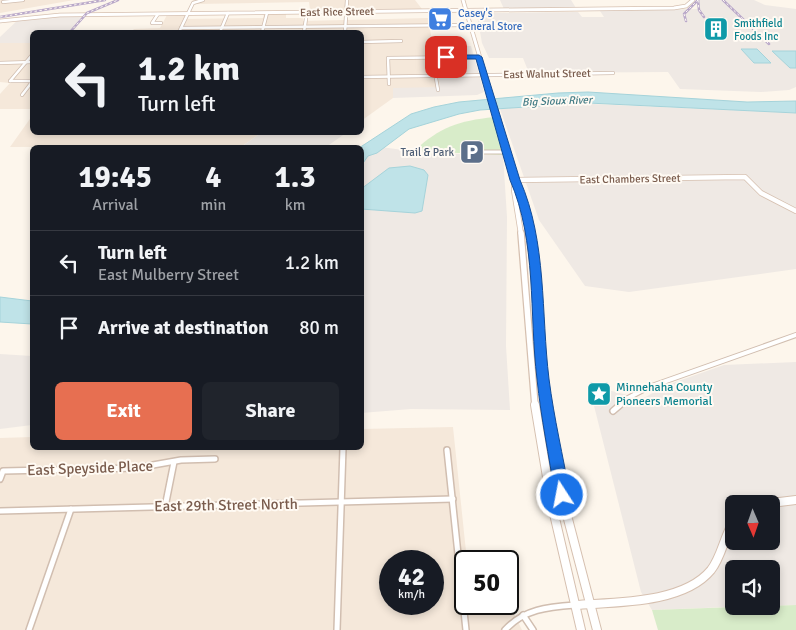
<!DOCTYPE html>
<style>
:root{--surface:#171b24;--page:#20242c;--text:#f1f3f6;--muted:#9ea1a6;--line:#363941;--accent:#e76f51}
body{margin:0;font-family:Signika,sans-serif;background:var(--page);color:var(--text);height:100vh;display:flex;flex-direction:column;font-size:19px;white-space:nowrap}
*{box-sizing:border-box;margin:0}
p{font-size:16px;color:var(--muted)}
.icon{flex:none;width:28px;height:28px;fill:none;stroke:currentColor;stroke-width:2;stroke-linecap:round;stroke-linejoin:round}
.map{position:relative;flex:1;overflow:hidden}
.side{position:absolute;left:30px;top:145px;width:334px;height:305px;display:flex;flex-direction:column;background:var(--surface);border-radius:8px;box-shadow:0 2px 8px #0003}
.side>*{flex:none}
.guide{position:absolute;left:30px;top:30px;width:334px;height:105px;border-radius:8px;box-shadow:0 2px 8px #0003;background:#171b24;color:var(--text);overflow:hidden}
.needle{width:32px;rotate:178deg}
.tools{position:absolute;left:725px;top:495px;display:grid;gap:10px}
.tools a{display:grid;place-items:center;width:55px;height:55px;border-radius:8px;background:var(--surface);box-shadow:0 2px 8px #0003;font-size:25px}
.speed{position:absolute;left:379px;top:550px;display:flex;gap:10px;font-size:25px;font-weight:700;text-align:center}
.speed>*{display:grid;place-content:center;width:65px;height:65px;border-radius:50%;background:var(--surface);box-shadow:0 2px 8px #0003;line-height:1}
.speed small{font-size:12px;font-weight:400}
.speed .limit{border:2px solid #111;border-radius:8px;background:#fff;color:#111}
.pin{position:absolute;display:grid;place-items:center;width:42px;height:42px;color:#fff;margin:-21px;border-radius:10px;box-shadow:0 2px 8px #0006}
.me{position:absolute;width:55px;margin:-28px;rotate:349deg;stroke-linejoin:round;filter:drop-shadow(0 0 4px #0008)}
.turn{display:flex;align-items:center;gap:18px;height:105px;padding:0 25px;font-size:22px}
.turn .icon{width:65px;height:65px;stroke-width:2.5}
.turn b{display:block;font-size:35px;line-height:42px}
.eta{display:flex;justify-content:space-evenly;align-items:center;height:85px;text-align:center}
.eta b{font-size:30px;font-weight:800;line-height:35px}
.action{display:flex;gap:10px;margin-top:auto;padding:10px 25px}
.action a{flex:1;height:58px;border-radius:8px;background:var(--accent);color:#fff;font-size:20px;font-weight:800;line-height:58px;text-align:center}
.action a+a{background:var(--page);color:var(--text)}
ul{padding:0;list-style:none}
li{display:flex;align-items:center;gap:15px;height:65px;padding:0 25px;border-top:1px solid var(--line)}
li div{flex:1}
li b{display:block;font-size:19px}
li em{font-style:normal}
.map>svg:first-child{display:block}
</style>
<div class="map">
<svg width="796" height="630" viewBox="0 0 796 630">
<rect width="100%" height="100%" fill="#fdf6ec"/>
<g fill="#f5e8da" fill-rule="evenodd">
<polygon points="0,0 74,0 0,13"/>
<polygon points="192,0 415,0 422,9 310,10 309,2 197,4"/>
<polygon points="264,14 286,14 286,18 303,18 303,21 428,18 440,88 394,88 393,98 361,121 361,32 131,32 134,29 160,28 167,15 185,15 184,19 263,18"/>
<polygon points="0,43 32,43 32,109 0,109 0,94 10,83 0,82"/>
<polygon points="32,116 32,132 261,133 242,146 10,147"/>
<path d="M 453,427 L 467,561 L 465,561 L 465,604 L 471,604 L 472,610 L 510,606 L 522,630 L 0,630 L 0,438 L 32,437 L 32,448 L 361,448 L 361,429 ZM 390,561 L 432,561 L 432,604 L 390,604 Z"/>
</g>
<g fill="#efe9e4" fill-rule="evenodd">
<polygon points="500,0 571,0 576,8 504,9"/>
<polygon points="698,0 754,0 765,5 796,9 796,87 789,90 761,92 680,89 668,72 529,73 523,58 489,58 482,43 477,15 488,13 578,12 582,17 604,17 600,11 698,9"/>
<polygon points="50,16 82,16 69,32 32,32 32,43 0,43 0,37 19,19"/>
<polygon points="432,46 471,46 484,92 477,95 393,98 393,88 440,87"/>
<polygon points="569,103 796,113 796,269 629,292 585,286 539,220 500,109"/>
<polygon points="261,133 261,132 346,133 326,147 241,147"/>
<polygon points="381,147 425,153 503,155 507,217 506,346 510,410 411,409 361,413 361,160"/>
<polygon points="0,354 32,356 32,425 0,429"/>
<path d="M 796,362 L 796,605 L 771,606 L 771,569 L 734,569 L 734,606 L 755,606 L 652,610 L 641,592 L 590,390 L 612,391 L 642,399 L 667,385 L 724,365 ZM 734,504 L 771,504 L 771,541 L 734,541 Z"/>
</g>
<g fill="#d8ecc9">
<path d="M 494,117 L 503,155 L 414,151 C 440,127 458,121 494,117 Z"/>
<polygon points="796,605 796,630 658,630 652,610"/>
</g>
<g fill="#bfe3e8" stroke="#a5d3da">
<polygon points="741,49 757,49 771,63 754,63"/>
<polygon points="772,51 796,51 796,68 790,68"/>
<polygon points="588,92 747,102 796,101 796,113 588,103 480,110 459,114 409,129 377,153 368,156 361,166 361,148 359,148 411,114 434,107 459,102 558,93"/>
<polygon points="410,166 424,170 428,175 422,211 415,213 361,209 361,189 389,168"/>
<polygon points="0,297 32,301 32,324 0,322"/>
</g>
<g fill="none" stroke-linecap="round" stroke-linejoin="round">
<defs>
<g id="street-far3">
<polyline points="3,2 23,0"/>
<polyline points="158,14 152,23 161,23"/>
<polyline points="181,28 470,25"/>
<polyline points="179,32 193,3 203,0"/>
<polyline points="220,32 228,13"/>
<polyline points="262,32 267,13"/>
<polyline points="304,32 307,12"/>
<polyline points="345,32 347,0"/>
<polyline points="361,42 401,41"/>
<polyline points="431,49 438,90"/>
<polyline points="0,63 32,62"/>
<polyline points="361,77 613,73"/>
<polyline points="10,81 32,55"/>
<polyline points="10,81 32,81"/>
<polyline points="389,84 388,58 479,57"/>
<polyline points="22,95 32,82"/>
</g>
<polyline id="street-far2" points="468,152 507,152"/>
<polyline id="street-far1" points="619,406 628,398 649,387 796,335"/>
<g id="street">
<polyline points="613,411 620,405"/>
<polyline points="447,450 466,630"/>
<polyline points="0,479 3,471 136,468 181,460 215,459"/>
<polyline points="165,507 174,462"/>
<polyline points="0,511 453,499"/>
<polyline points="523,615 533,630"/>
<polyline points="29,630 71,509"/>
<polyline points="337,630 343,448"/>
<path d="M 505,630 C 524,609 548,607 575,605"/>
</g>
<g id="secondary-far3">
<polyline points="463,0 493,102"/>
<polyline points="0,21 60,15 674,8 686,6 693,0"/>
</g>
<g id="secondary-far2">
<polyline points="493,101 527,217 530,234"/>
<polyline points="515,180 514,190 521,234"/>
<polyline points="515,180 745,177 761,193 796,211"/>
</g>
<g id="secondary-far1">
<polyline points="521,233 535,406"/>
<path d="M 529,233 C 538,290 540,348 547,406"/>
</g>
<g id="secondary">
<polyline points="535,405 551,501 581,630"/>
<polyline points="547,405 568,519 597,630"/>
<polyline points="763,504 796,500"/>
<path d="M 575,605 C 615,602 683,604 711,570 C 722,556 724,536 734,521"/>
</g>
</defs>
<use href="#street-far3" stroke="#d1beb0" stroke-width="4"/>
<use href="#street-far2" stroke="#d1beb0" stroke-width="5"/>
<use href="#street-far1" stroke="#d1beb0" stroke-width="6"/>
<use href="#street" stroke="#d1beb0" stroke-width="8"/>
<use href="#secondary-far3" stroke="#d6c0b0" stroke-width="4.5"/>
<use href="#secondary-far2" stroke="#d6c0b0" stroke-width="6"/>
<use href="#secondary-far1" stroke="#d6c0b0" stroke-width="8"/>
<use href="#secondary" stroke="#d6c0b0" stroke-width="10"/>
<use href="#street-far3" stroke="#fff" stroke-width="2.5"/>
<use href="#street-far2" stroke="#fff" stroke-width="3"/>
<use href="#street-far1" stroke="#fff" stroke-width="4"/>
<use href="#street" stroke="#fff" stroke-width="5"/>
<use href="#secondary-far3" stroke="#fff" stroke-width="3"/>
<use href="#secondary-far2" stroke="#fff" stroke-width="4.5"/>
<use href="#secondary-far1" stroke="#fff" stroke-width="5.5"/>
<use href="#secondary" stroke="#fff" stroke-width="8"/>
<defs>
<g id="rail">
<polyline points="698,0 699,10 704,17"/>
<polyline points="723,0 769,44"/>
<polyline points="0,17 105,0"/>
<polyline points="686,21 684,14 698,0"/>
<polyline points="70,32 87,13 118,0"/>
</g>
</defs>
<use href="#rail" stroke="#b9a8c9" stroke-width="2.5"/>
<use href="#rail" stroke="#fffaf3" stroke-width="1" stroke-dasharray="2.5" stroke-linecap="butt"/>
</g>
<path fill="#1a73e8" stroke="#114b97" d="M 479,55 L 482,57 L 520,180 C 547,242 541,313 549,379 C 554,418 563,456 570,495 L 567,499 L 562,501 L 557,499 L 555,495 C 549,456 541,418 537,379 C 529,313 537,242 510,180 L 476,59 L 446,59 L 442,57 L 446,55 Z"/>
<defs>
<symbol id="supermarket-square" viewBox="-11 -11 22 22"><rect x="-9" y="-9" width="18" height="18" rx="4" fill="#3f7fe0" stroke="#fffaf3"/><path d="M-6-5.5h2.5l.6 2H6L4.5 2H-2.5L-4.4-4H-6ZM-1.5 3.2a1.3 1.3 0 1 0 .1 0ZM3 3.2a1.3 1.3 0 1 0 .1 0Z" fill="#fff"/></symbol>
<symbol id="building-square" viewBox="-11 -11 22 22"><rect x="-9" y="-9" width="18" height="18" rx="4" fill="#0f9aa8" stroke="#fffaf3"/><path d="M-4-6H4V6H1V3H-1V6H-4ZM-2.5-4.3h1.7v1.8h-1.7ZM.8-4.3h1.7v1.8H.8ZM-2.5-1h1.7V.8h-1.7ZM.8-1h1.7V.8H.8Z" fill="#fff"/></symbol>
<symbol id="parking-square" viewBox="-11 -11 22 22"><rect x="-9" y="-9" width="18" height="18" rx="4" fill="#5c6f8a" stroke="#fffaf3"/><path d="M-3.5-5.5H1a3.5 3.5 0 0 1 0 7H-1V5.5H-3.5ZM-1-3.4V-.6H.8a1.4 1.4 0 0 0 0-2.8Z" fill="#fff"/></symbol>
<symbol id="sight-square" viewBox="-11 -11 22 22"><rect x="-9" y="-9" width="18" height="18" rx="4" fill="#0f9aa8" stroke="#fffaf3"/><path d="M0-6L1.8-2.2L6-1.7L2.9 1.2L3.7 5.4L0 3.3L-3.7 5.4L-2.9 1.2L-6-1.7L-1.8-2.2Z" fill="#fff"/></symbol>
</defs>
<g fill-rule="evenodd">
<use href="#supermarket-square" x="426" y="5" width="28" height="28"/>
<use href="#building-square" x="702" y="15" width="28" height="28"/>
<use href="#parking-square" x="458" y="138" width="28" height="28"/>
<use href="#sight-square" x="585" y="380" width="28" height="28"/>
</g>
<g text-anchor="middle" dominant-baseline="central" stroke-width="4" stroke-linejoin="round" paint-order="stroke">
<g font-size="11" fill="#7a5c4d" stroke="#fffaf3">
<text transform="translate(337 12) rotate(-1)">East Rice Street</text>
<text transform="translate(547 74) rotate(-1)">East Walnut Street</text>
<text transform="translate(630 179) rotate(-1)">East Chambers Street</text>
</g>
<g font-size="11" fill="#366cbe" stroke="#fffaf3" text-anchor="start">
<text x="458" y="13">Casey's<tspan x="458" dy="13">General Store</tspan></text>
</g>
<g font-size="11" fill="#0d838f" stroke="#fffaf3" text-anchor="start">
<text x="734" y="23">Smithfield<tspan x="734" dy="13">Foods Inc</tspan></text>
</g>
<g font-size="11" font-style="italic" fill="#437c86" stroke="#fffaf3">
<text transform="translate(557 101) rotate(-2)">Big Sioux River</text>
</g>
<g font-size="11" fill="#4e5e75" stroke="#fffaf3" text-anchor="end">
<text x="454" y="152">Trail &amp; Park</text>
</g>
<g font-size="12" fill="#0d838f" stroke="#fffaf3" text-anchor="start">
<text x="616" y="387">Minnehaha County<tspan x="616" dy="14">Pioneers Memorial</tspan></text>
</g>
<g font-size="15" fill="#7a5c4d" stroke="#fffaf3">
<text transform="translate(90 468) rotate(-2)">East Speyside Place</text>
<text transform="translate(226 505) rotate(-1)">East 29th Street North</text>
</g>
</g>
</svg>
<div class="tools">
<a><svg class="needle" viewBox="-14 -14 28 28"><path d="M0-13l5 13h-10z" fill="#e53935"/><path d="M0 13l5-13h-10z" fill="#9ea1a6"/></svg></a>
<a><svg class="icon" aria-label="sound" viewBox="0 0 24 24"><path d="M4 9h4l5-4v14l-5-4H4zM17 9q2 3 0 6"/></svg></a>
</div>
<div class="speed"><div>42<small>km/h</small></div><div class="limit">50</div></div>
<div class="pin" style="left:446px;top:57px;background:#d93025"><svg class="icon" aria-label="arrive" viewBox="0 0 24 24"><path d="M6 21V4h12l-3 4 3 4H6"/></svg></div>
<svg class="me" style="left:562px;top:495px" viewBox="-20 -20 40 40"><circle r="17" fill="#1a73e8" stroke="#fff" stroke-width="3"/><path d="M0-11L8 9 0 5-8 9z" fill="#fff"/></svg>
<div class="guide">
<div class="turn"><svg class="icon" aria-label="left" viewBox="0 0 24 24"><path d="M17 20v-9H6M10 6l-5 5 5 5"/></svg><div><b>1.2 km</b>Turn left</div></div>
</div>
<section class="side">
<div class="eta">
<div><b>19:45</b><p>Arrival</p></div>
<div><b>4</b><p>min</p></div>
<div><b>1.3</b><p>km</p></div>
</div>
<ul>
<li><svg class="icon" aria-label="left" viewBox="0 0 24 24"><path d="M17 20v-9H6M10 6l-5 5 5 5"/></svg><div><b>Turn left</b><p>East Mulberry Street</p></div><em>1.2 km</em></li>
<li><svg class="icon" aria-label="arrive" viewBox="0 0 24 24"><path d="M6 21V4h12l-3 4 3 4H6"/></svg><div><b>Arrive at destination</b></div><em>80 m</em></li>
</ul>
<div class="action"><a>Exit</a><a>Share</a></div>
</section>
</div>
